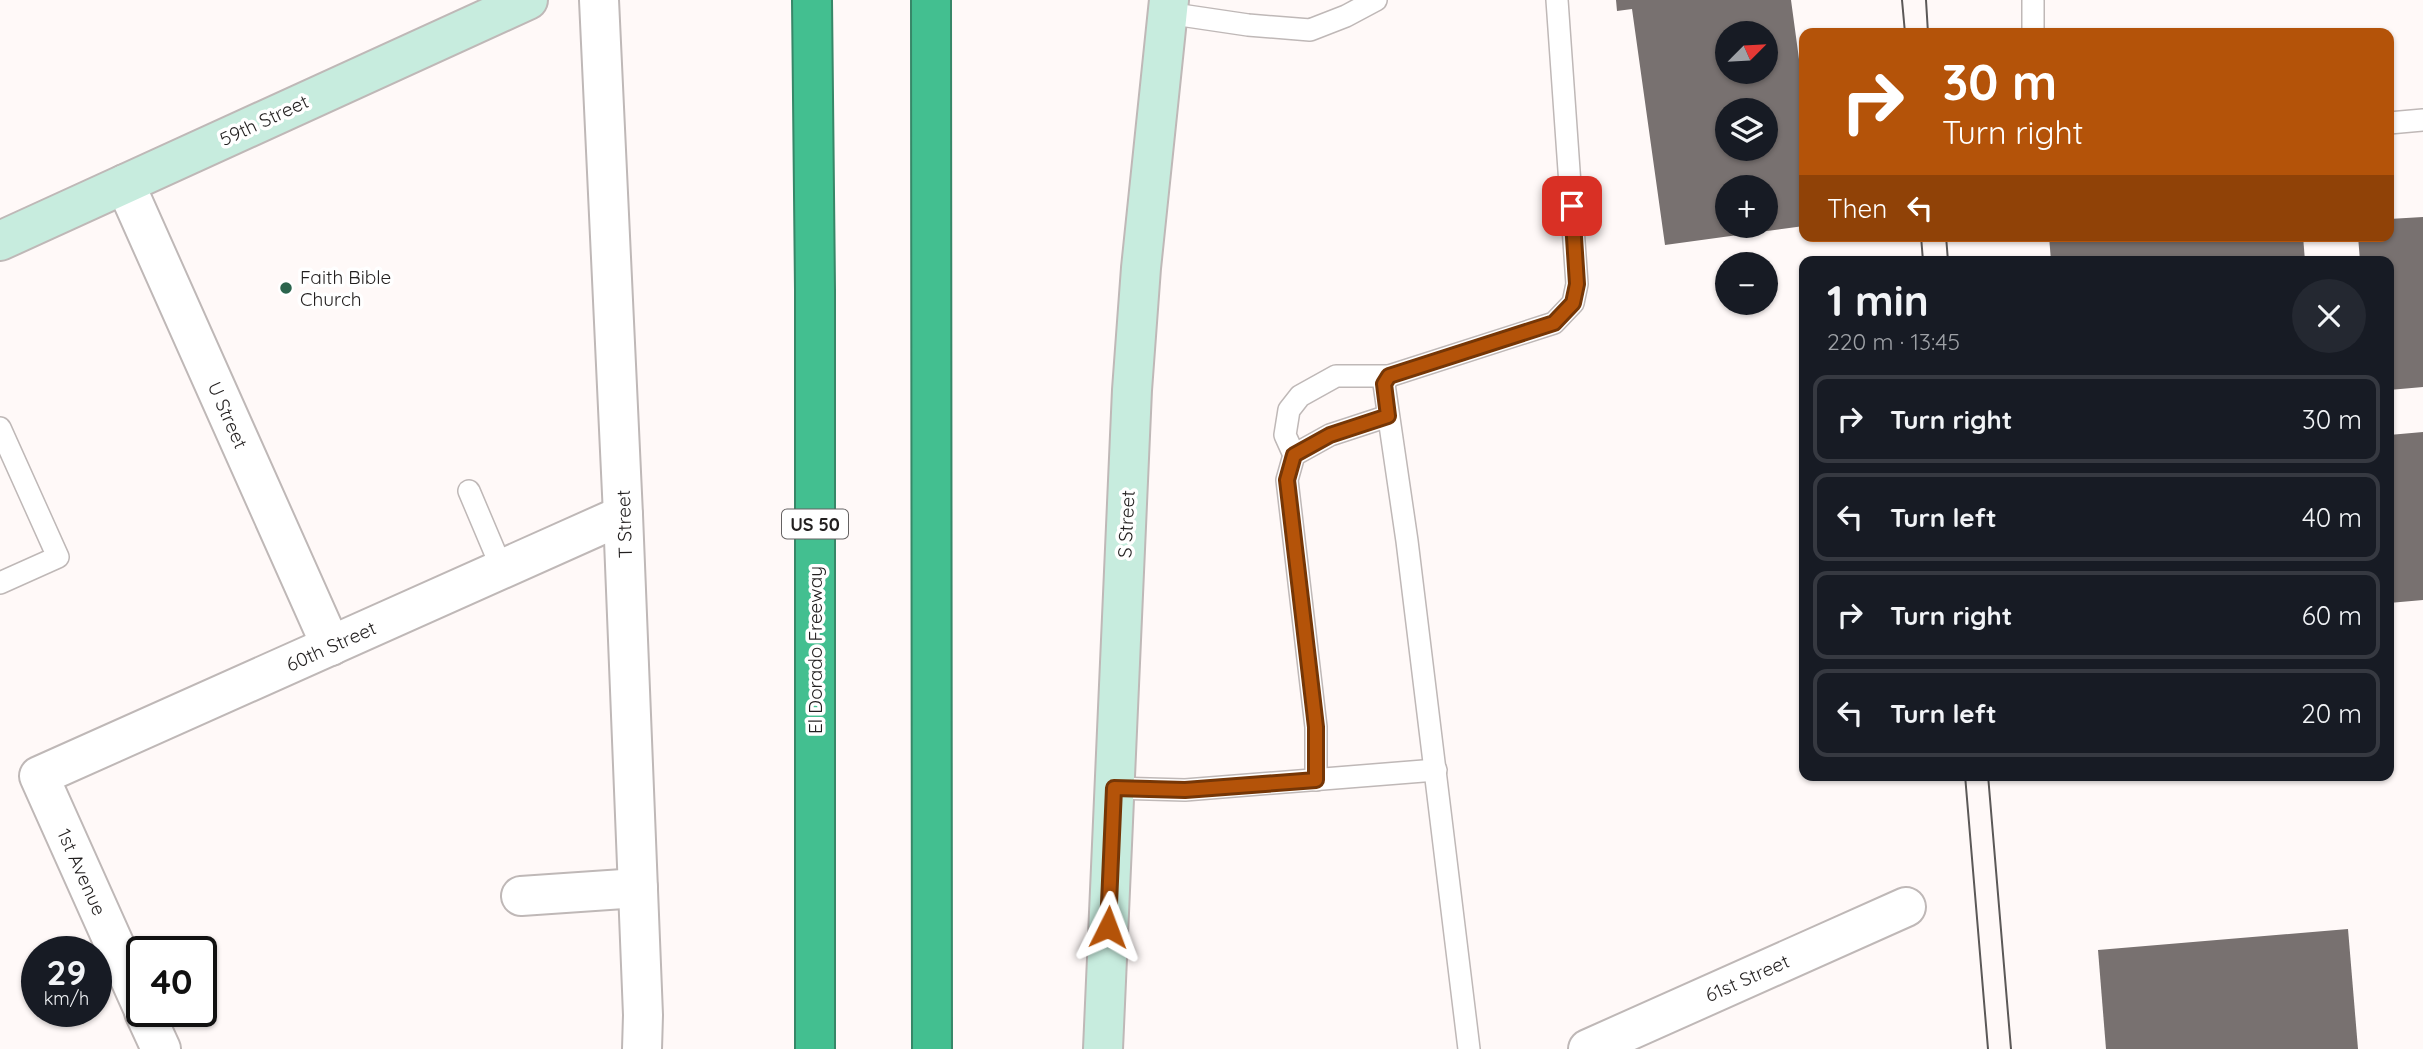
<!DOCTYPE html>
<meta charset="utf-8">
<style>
:root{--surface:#171b24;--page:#242831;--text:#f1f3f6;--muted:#9ea1a6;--line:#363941}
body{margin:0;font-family:Quicksand,sans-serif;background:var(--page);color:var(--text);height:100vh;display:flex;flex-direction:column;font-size:26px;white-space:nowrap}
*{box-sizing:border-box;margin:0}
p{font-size:23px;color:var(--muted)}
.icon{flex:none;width:38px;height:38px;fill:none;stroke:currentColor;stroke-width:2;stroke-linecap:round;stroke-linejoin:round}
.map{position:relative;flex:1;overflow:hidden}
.drawer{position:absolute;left:1799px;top:256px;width:595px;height:525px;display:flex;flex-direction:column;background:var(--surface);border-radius:14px;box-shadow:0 2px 5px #0004}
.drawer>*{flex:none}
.top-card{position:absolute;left:1799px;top:28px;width:595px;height:214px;border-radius:14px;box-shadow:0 2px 5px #0004;background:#b45309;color:#fff;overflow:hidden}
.needle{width:46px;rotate:66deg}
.tools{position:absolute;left:1715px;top:21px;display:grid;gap:14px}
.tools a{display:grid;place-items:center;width:63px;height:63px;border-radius:50%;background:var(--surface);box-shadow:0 2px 5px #0004;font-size:35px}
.speed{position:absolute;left:21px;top:936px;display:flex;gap:14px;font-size:35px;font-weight:700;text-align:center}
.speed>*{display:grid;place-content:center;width:91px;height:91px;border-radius:50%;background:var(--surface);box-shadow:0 2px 5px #0004;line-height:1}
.speed small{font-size:18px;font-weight:400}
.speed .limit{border:4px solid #111;border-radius:10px;background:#fff;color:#111}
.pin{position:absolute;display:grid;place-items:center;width:60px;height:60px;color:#fff;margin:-30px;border-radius:14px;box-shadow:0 4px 10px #0006}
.me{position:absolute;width:77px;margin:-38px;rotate:3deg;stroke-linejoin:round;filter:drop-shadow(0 0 5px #0008)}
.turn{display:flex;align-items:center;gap:24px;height:147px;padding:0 28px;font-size:32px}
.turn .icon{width:91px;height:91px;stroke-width:2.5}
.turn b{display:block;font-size:49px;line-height:60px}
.then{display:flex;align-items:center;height:66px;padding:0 28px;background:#0003;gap:14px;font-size:26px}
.round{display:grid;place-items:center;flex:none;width:74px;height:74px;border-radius:37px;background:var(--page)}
.headline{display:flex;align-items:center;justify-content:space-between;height:119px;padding:0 28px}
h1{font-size:42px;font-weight:800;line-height:52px}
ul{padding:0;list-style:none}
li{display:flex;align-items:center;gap:21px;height:88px;margin:0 14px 10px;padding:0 14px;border:4px solid var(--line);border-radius:14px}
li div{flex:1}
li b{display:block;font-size:26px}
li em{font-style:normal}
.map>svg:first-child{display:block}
</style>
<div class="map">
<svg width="2423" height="1049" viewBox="0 0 2423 1049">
<rect width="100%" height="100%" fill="#fff9f8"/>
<g fill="#787170" fill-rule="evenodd">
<path d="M 1616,0 L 1791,0 L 1804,96 L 1804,226 L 1665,245 L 1632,9 L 1617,11 ZM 1727,33 L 1766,33 L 1766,72 L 1727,72 ZM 1727,110 L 1766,110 L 1766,149 L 1727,149 ZM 1727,187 L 1766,187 L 1766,226 L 1727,226 Z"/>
<polygon points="2423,217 2423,387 2389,390 2389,261 2360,261 2358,236 2389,236 2389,219"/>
<polygon points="2049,236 2303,236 2305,261 2051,261"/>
<polygon points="2423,432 2423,600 2389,603 2389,435"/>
<polygon points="2348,929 2358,1049 2106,1049 2098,950"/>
</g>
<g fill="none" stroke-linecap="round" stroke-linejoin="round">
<defs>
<g id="lane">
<polyline points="1167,13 1248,25 1310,30 1346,16 1376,0"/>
<polyline points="2033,33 2033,1"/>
<polyline points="2389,123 2423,120"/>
<polyline points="1389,376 1384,384 1407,541 1469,1049"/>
<polyline points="0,428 58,557 0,583"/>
<polyline points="1294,455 1285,435 1289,410 1300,396 1336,376 1389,376 1554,323 1573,303 1577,284 1557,0"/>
<polyline points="469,491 502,569"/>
<polyline points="1316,780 1316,727 1287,480 1294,455 1330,435 1388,416"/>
<polyline points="1114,788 1185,790 1436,770"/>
</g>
<g id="street">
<polyline points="599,0 623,515 643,1015 642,1049"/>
<polyline points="125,184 331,646"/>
<polyline points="521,896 638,888"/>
<polyline points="142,1006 39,776 623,515"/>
<polyline points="144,1012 161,1049"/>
<polyline points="1588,1049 1906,907"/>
</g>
<g id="secondary">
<polyline points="0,241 528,0"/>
<polyline points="1103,1049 1132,390 1141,268 1169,0"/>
</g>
<g id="highway">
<polyline points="812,0 815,290 815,1049"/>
<polyline points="931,0 932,1049"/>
</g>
</defs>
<use href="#lane" stroke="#bfb8b7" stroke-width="24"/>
<use href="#street" stroke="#bfb8b7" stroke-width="42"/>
<use href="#secondary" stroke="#bfb8b7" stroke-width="42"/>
<use href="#highway" stroke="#378768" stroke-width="42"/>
<use href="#lane" stroke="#fff" stroke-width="21"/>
<use href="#street" stroke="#fff" stroke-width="38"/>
<use href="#secondary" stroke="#c7ecde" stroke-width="38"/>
<use href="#highway" stroke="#43bf90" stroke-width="38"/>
<g stroke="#5b5857" stroke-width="2">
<polyline points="1902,0 1905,33"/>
<polyline points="1926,0 1928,33"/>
<polyline points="1921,236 1923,261"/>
<polyline points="1946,236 1948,261"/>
<polyline points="1965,775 1988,1049"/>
<polyline points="1988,775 2011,1049"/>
</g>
</g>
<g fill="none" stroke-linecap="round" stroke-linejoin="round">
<defs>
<polyline id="route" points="1108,927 1114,788 1185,790 1316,780 1316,727 1287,480 1294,455 1330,435 1388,416 1384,384 1389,376 1554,323 1573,303 1577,284 1572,206"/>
</defs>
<use href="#route" stroke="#753606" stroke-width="18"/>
<use href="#route" stroke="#b45309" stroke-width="12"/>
</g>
<circle fill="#2b644d" stroke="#fff" stroke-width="2.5" cx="286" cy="288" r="7"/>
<g text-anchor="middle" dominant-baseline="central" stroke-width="7" stroke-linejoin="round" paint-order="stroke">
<rect fill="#fff" stroke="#646262" stroke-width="2" x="782" y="509.5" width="66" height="29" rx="5"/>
<g font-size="18" font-weight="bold" fill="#221f1f">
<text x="815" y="524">US 50</text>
</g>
<g font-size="19" fill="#221f1f" stroke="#fff">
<text transform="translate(264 120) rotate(-25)">59th Street</text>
<text transform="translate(228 415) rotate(66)">U Street</text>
<text transform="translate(624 524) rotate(-92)">T Street</text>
<text transform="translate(1126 524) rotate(-87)">S Street</text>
<text transform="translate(331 646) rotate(-24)">60th Street</text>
<text transform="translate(815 650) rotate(-90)">El Dorado Freeway</text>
<text transform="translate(82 872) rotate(66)">1st Avenue</text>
<text transform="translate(1747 978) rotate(-24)">61st Street</text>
</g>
<g font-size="19" fill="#221f1f" stroke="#fff" text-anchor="start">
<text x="300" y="277">Faith Bible<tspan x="300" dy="22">Church</tspan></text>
</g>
</g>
</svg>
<div class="tools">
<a><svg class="needle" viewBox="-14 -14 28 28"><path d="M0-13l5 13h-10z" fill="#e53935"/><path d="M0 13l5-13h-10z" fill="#9ea1a6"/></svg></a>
<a><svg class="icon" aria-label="layers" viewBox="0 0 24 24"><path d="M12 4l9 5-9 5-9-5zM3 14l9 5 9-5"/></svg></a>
<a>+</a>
<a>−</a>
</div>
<div class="speed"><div>29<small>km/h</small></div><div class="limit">40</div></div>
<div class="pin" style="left:1572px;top:206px;background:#d93025"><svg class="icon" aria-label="arrive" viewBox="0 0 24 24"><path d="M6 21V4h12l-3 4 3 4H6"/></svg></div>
<svg class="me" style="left:1108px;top:927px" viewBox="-20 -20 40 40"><path d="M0-17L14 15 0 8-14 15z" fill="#b45309" stroke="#fff" stroke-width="4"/></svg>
<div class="top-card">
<div class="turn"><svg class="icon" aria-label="right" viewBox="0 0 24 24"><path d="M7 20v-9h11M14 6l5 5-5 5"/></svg><div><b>30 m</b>Turn right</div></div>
<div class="then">Then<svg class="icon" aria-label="left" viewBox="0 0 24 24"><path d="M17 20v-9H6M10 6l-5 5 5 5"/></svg></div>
</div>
<section class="drawer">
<div class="headline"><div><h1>1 min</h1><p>220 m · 13:45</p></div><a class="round"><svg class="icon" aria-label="close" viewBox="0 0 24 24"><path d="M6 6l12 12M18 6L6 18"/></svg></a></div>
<ul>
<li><svg class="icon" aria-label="right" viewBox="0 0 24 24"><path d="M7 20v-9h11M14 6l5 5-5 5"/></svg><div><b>Turn right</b></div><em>30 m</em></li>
<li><svg class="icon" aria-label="left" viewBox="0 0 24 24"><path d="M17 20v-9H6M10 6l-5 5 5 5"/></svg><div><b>Turn left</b></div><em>40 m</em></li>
<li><svg class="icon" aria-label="right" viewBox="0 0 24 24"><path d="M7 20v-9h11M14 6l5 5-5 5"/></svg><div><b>Turn right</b></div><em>60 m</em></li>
<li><svg class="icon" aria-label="left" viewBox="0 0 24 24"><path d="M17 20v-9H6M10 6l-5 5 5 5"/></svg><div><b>Turn left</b></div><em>20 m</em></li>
</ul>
</section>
</div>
